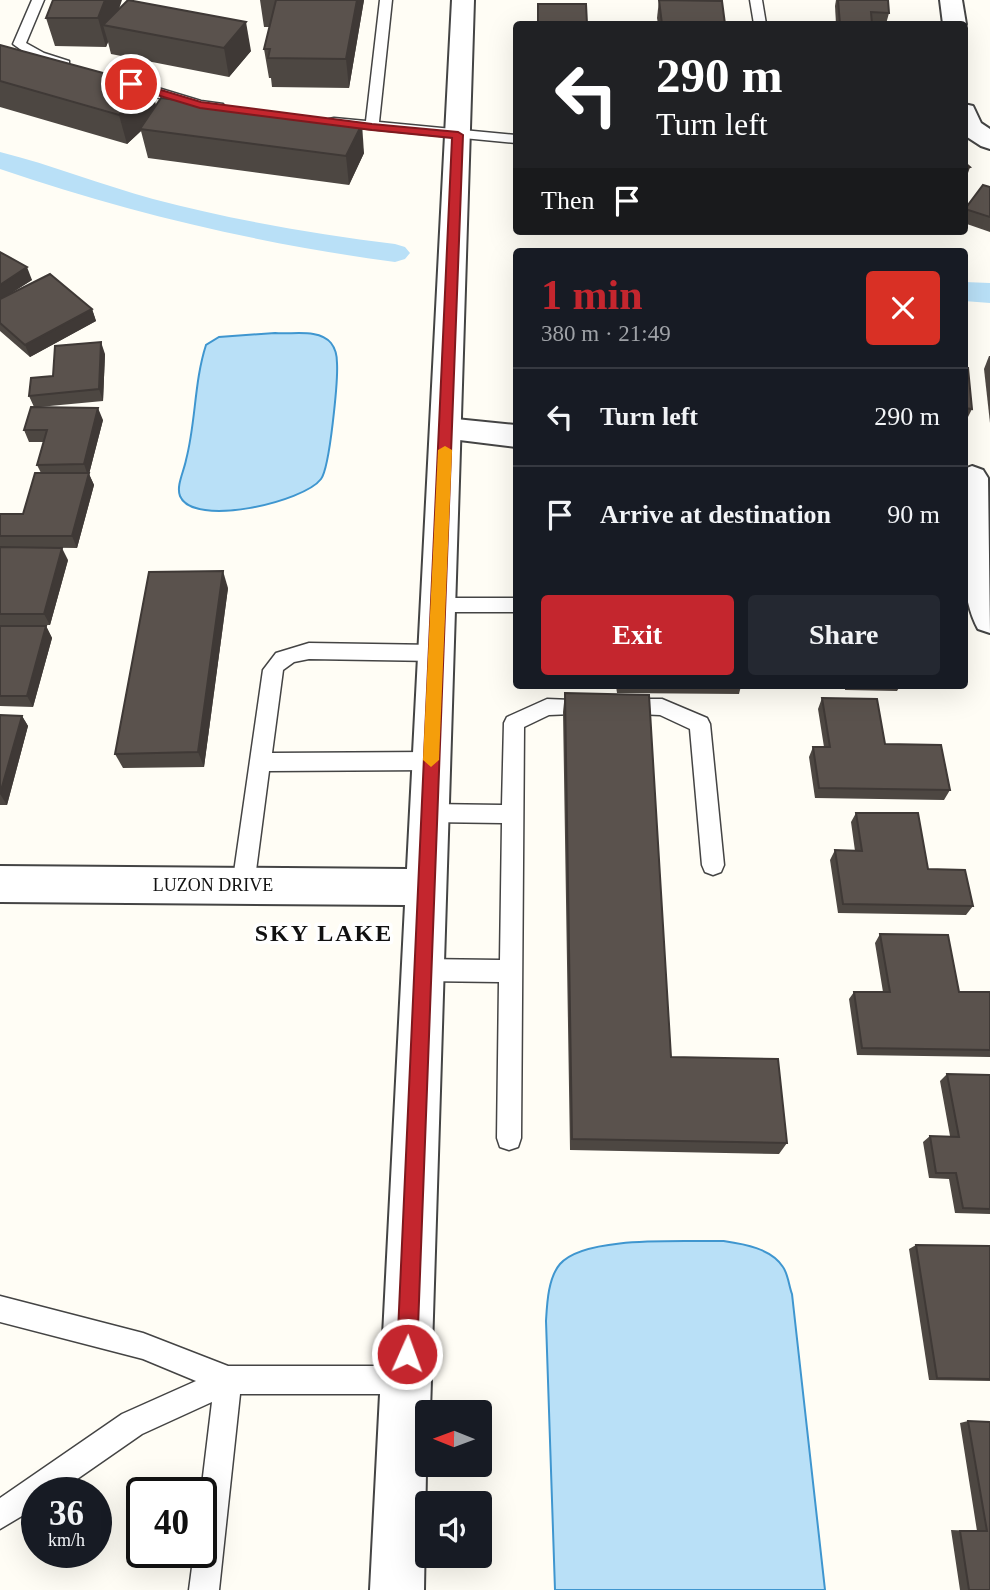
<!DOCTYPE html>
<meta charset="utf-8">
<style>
:root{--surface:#171b24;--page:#242831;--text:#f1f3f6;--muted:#9ea1a6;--line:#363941;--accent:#c4262e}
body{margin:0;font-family:Georgia,serif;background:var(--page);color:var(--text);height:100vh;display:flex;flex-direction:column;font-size:26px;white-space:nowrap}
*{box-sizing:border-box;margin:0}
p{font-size:23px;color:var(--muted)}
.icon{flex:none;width:38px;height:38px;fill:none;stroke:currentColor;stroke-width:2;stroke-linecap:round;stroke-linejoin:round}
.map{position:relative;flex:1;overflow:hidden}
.sheet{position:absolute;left:513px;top:248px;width:455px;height:441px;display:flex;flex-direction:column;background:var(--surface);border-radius:7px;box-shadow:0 7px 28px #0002}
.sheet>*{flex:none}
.guide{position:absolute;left:513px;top:21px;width:455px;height:214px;border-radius:7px;box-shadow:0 7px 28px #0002;background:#202124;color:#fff;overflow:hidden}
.needle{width:46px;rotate:271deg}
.controls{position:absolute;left:415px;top:1400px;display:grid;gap:14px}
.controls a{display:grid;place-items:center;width:77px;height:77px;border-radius:7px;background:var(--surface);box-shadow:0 7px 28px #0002;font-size:35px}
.speed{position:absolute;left:21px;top:1477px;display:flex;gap:14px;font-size:35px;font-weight:700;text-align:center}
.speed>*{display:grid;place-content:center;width:91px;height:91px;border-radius:50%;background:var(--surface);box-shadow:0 7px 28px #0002;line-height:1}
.speed small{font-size:18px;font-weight:400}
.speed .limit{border:4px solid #111;border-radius:10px;background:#fff;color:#111}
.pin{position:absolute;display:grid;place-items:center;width:60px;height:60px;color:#fff;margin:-30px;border:4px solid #fff;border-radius:50%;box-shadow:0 2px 7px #0007}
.me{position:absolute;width:77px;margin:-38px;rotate:2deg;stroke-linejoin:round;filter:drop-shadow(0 0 5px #0008)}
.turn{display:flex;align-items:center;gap:24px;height:147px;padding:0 28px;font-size:32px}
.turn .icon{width:91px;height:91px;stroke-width:2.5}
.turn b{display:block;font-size:49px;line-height:60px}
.then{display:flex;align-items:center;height:66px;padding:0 28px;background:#0003;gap:14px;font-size:26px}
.round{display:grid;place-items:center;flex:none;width:74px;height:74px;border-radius:7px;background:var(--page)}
.headline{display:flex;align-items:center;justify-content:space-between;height:119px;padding:0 28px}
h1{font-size:42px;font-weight:700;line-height:52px;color:var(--accent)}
.cta{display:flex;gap:14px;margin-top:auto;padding:14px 28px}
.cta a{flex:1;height:80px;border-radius:7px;background:var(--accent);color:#fff;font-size:28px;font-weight:700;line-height:80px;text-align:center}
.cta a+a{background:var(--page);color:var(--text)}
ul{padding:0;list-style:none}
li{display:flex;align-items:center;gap:21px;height:98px;padding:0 28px;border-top:2px solid var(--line)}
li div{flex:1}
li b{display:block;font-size:26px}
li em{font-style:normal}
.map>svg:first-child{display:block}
</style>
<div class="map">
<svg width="990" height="1590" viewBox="0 0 990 1590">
<rect width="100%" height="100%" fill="#fffdf5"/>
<g fill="#b9e0f7" stroke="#3f96cf" stroke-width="2">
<path d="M 275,333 C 291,335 319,328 331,343 C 335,348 337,356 337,363 C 338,380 330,467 321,479 C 304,502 193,528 180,496 C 176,486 184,471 186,460 C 196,422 194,382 206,345 L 219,337 Z"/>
<path d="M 723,1241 C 743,1244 771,1248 783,1267 C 788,1274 789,1286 792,1294 L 825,1590 L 555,1590 L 546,1321 C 547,1304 548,1278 560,1264 C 585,1235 685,1242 723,1241 Z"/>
</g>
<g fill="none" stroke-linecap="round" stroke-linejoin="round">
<g fill="#b9e0f7" fill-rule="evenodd">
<path d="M 0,152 C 52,165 102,185 153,199 C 233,220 314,234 395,244 L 405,247 L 410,253 L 405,259 L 395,262 C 260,244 129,213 0,169 Z"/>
<polygon points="964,282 990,283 990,303 964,301"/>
</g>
<defs>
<g id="service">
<polygon points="32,0 44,0 26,43 44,53 69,61 69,67 64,68 34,59 13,44"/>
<polygon points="380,0 392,0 379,122 516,135 516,143 329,125 329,119 334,118 366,121"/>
<polygon points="750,0 762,0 766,24 754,24"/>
<path d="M 125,78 L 201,101 L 223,104 L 225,107 C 210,119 140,91 120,85 L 118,82 Z"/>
<polygon points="438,598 516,598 516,612 438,612 431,610 429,605 431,600"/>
<polygon points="309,643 436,645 443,648 446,653 443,658 436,661 309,659 294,662 283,670 272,753 431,752 438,755 441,761 438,767 431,770 269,771 254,886 251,893 243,896 235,893 232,886 263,670 276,653"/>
<polygon points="547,699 597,701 600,707 597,713 549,715 524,727 521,1138 518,1147 509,1150 500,1147 497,1138 499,982 422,981 414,978 411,970 414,962 422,959 500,960 502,823 429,822 422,819 418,813 422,807 429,804 502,805 504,723 507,717"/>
<polygon points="622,699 662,699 707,718 710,724 724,865 721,872 713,875 705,872 702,865 690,729 660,715 615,713 612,707 615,701"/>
<polygon points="0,1296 143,1333 228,1366 406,1366 416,1370 420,1380 416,1390 406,1394 240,1394 219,1590 189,1590 194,1552 201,1552 201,1493 212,1402 142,1434 57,1493 37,1493 37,1507 0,1529 0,1498 122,1414 196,1381 143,1359 0,1322"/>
</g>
<g id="minor">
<polygon points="940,0 962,0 966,24 964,26 943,24"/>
<polygon points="964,104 973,106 981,123 990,129 990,149 981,146 964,135"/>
<polygon points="446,418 516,425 516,447 435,437 430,429 435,421"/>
<path d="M 972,466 L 983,470 L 988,478 L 990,633 L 978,629 C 955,587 964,515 964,469 Z"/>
</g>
<polygon id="tertiary" points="452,0 474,0 430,1412 427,1412 424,1590 370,1590 405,905 0,902 0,866 407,869"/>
</defs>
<use href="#service" stroke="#444" stroke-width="3"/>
<use href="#minor" stroke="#444" stroke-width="4"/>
<use href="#tertiary" stroke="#444" stroke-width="4"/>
<use href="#service" fill="#fff" fill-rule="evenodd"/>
<use href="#minor" fill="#fff" fill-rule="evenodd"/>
<use href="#tertiary" fill="#fff" fill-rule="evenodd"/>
</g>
<g fill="#4d4742">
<polygon points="260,0 364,0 349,88 272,87 271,78 269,78 264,49 270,27 264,27"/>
<polygon points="659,0 725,24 658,24 657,18"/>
<polygon points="836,0 888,0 889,13 886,24 836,24 835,6"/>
<polygon points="119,10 251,51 229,77 111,54 108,42 106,47 55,46 46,18"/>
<polygon points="0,45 151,86 156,105 364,153 349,185 148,158 141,131 127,144 0,107"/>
<polygon points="990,187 990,232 964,223 965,209"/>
<polygon points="0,252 32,280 10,294 92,309 96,321 30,357 0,331"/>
<polygon points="105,354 103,401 39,407 103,420 89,474 94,485 77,548 0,547 0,514 23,514 41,473 37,465 44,442 29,442 24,430 34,407 29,396 53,376"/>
<polygon points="989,356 990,356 990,423 984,369"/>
<polygon points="964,368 972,409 966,421 964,420"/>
<polygon points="68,560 50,625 0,625 0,614"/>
<polygon points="228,588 204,767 123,768 115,754"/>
<polygon points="0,626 46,626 52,638 33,707 0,706"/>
<polygon points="616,686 741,686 739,694 617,693"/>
<polygon points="845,686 900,686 897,691 845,690"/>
<polygon points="565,693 671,1057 787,1143 779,1154 570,1150 563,712"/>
<polygon points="822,698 950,790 944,800 815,798 809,757 813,747 824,747 818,709"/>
<polygon points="0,715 22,716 28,726 7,805 0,805"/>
<polygon points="856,813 928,869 973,906 966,915 838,913 830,860 835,850 855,851 851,822"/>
<polygon points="880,934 959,992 990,992 990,1057 857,1055 849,999 854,992 883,992 875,943"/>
<polygon points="947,1074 990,1075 990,1214 955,1213 949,1179 929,1178 923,1142 930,1136 950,1136 940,1081"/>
<polygon points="916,1245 990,1246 990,1381 929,1380 909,1249"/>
<polygon points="968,1421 990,1422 990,1590 960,1590 951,1530 977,1531 960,1423"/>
</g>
<g fill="#3f3936">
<polygon points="105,0 122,0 113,27 103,25 108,42 106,47 98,18"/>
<polygon points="357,0 364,0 349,88 346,59"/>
<polygon points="246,22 251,51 229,77 224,48"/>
<polygon points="151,86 158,115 140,129 141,131 127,144 119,115"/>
<polygon points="362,124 364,153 349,185 346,156"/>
<polygon points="970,167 966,179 964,180 964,169"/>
<polygon points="27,267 32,280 0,300 0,285"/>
<polygon points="92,309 96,321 30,357 25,345"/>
<polygon points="101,342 105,354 103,401 99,389"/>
<polygon points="98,408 103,420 89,474 94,485 77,548 72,536 88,476 84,464"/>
<polygon points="62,548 68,560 50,625 44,614"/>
<polygon points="223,571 228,588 204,767 198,752"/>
<polygon points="46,626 52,638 33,707 27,696"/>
<polygon points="22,716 28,726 7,805 0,794"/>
</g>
<g fill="#5a524d" stroke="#3f3936" stroke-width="2">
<polygon points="53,0 105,0 98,18 46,18"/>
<polygon points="128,0 246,22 224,48 103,25"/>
<polygon points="276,0 357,0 346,59 268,58 270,49 264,49"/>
<polygon points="659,0 722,1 725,24 662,24"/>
<polygon points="838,0 888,0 889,13 871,12 872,24 840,24"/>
<polygon points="538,4 586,4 587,24 538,24"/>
<polygon points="0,45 151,86 119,115 0,81"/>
<polygon points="161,98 362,124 346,156 140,129"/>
<polygon points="964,162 970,167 964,169"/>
<polygon points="983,185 990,187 990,217 965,209"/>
<polygon points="0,252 27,267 0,285"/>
<polygon points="50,274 92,309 25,345 0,323 0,299"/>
<polygon points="101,342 99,389 29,396 31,378 53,376 55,346"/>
<polygon points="964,368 968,368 972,409 964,408"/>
<polygon points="31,407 98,408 84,464 37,465 47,430 24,430"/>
<polygon points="35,473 89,473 72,536 0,536 0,514 23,514"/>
<polygon points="0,547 62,548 44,614 0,614"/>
<polygon points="223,571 198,752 115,754 149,572"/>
<polygon points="0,626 46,626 27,696 0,696"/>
<polygon points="565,693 649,695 671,1057 778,1059 787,1143 572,1139"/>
<polygon points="822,698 877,699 885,744 941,745 950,790 819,788 813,747 830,747"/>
<polygon points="0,715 22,716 0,794"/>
<polygon points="856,813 918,813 928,869 965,870 973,906 843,904 835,850 862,851"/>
<polygon points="880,934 948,935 959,992 990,992 990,1050 862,1048 854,992 890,992"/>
<polygon points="947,1074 990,1075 990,1209 963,1208 956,1173 936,1173 930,1136 959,1137"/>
<polygon points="916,1245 990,1246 990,1379 937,1378"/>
<polygon points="968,1421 990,1422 990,1590 969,1590 960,1531 987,1531"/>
</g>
<polygon fill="#c4262e" stroke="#7f191e" stroke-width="2" points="131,81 201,102 372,124 458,132 463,135 417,1354 414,1362 407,1365 400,1362 397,1354 452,138 372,130 200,108 127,86 126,84"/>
<polygon fill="#f59e0b" points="445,446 452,450 439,760 431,767 423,760 438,450"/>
<g text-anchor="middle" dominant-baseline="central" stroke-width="7" stroke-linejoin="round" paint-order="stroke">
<g font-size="18" fill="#111" stroke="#fff">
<text x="213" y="885">LUZON DRIVE</text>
</g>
<g font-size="24" font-weight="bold" letter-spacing="2" fill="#111" stroke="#fff">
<text x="324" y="933">SKY LAKE</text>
</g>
</g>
</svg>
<div class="controls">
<a><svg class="needle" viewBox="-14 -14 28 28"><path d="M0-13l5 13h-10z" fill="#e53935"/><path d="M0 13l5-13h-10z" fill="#9ea1a6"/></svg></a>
<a><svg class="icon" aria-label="sound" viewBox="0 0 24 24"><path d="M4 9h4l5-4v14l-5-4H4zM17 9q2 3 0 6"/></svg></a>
</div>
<div class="speed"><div>36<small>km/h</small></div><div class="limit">40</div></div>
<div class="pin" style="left:131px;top:84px;background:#d93025"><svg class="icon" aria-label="arrive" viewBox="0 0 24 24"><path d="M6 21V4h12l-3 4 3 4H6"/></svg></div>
<svg class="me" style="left:407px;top:1354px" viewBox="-20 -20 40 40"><circle r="17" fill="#c4262e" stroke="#fff" stroke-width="3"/><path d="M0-11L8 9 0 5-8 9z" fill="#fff"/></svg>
<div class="guide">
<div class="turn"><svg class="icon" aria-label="left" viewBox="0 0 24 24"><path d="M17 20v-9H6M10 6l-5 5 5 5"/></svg><div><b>290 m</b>Turn left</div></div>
<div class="then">Then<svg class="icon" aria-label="arrive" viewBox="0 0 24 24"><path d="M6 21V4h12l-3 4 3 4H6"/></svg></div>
</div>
<section class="sheet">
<div class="headline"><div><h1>1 min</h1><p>380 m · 21:49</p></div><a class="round" style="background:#d93025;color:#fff"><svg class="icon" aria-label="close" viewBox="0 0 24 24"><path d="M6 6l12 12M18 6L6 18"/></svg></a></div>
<ul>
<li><svg class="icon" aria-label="left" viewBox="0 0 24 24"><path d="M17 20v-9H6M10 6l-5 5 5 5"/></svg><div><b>Turn left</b></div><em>290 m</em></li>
<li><svg class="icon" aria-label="arrive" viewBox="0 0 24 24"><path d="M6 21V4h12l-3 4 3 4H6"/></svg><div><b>Arrive at destination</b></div><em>90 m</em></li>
</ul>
<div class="cta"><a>Exit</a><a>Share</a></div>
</section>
</div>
